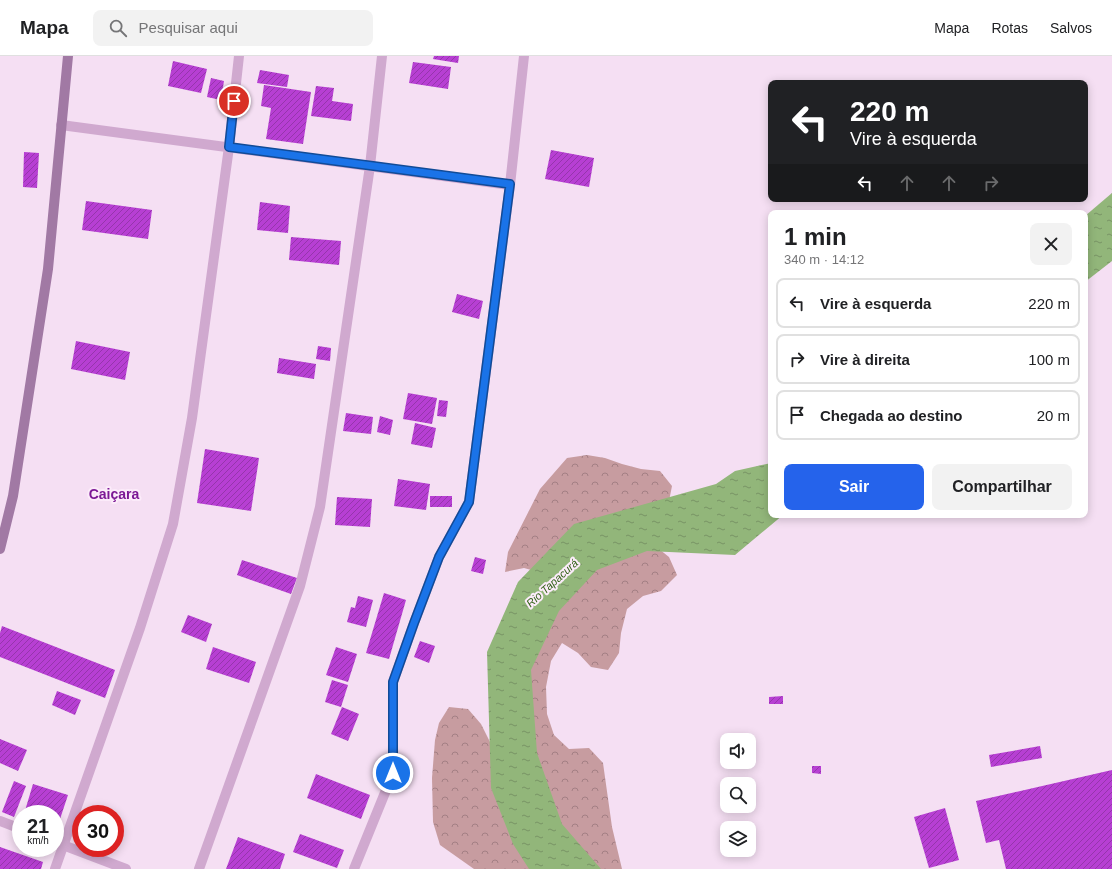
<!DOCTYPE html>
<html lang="pt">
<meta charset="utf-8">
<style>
:root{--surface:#fff;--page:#f2f2f2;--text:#202124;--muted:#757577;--line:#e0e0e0;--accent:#2563eb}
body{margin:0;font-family:Arial,sans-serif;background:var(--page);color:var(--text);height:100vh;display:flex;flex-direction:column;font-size:15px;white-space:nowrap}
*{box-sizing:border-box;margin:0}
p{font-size:13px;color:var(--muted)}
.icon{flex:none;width:22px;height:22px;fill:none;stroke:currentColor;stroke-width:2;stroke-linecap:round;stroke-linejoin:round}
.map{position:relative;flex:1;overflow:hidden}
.details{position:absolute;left:768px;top:154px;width:320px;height:308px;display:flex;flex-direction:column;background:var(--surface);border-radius:8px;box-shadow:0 2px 10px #0003}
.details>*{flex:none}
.guide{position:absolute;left:768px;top:24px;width:320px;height:122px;border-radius:8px;box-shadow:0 2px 10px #0003;background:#202124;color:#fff;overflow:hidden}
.tools{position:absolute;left:720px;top:677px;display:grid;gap:8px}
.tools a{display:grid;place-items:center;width:36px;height:36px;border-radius:8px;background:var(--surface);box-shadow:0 2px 10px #0003;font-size:20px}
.speed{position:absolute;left:12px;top:749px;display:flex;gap:8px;font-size:20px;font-weight:700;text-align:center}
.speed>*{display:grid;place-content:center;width:52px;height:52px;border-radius:50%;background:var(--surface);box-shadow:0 2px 10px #0003;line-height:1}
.speed small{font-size:10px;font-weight:400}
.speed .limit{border:6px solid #d22;background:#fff;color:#111}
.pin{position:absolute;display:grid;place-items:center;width:34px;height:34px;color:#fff;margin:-17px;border:2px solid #fff;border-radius:50%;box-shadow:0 1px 4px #0007}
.me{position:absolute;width:44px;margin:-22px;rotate:0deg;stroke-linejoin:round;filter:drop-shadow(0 0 3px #0008)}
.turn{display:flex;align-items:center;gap:14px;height:84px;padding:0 16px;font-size:18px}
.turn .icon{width:52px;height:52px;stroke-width:2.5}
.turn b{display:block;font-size:28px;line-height:34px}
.lanes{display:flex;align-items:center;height:38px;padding:0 16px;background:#0003;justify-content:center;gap:20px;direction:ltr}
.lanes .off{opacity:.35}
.round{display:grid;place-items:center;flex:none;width:42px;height:42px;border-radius:8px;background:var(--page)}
.headline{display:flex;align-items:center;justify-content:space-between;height:68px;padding:0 16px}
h1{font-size:24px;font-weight:600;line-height:30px}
.primary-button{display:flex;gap:8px;margin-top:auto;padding:8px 16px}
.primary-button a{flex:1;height:46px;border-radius:8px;background:var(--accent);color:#fff;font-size:16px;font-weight:600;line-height:46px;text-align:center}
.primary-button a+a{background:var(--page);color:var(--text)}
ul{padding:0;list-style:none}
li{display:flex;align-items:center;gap:12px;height:50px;margin:0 8px 6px;padding:0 8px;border:2px solid var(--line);border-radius:8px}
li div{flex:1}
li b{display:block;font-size:15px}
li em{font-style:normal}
header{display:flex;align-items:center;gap:24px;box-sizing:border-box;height:56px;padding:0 20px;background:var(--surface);border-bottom:1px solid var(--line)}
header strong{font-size:19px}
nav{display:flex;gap:22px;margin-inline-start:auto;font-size:14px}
.search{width:280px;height:36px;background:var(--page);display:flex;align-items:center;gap:10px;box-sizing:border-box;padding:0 14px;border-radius:8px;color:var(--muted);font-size:15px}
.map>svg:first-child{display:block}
</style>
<header>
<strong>Mapa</strong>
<div class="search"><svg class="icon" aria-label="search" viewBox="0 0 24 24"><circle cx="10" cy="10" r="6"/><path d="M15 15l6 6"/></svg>Pesquisar aqui</div>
<nav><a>Mapa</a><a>Rotas</a><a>Salvos</a></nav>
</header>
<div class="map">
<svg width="1112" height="813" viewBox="0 0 1112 813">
<defs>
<pattern id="forest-crowns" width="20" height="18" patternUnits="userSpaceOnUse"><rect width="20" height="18" fill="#c79ca0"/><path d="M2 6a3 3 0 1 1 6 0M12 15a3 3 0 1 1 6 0" fill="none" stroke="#a37f84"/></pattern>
<pattern id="water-ripples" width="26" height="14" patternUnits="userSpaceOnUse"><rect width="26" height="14" fill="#92b67a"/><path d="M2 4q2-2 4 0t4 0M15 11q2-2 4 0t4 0" fill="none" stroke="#789465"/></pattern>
<pattern id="building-hatch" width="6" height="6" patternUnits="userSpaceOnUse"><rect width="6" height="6" fill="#b73fd3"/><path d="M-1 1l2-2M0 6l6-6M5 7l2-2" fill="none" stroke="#9635ac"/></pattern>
</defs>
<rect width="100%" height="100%" fill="#f5dff3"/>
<g fill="url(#forest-crowns)">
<polygon points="587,399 605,402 622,408 641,413 660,415 672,430 668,450 654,489 669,501 677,519 661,535 643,540 627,553 621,577 619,597 608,614 591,611 578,597 562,587 551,605 546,631 547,658 554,679 569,693 589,692 603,707 612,771 622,813 570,813 520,694 542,517 524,512 505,516 508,496 540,433 567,402"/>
<polygon points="449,651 468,653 481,668 490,686 537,813 474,813 440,789 433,766 432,722 435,684 439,667"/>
</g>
<g fill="url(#water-ripples)">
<polygon points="1112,137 1112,205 1085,226 1085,160"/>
<polygon points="771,407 771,459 783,459 735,499 647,495 597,514 559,555 531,614 537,697 562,768 601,813 529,813 513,788 491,732 487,596 518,526 574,468 716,428 735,415"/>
</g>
<g fill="url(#building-hatch)">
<polygon points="434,0 459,0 458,7 433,3"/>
<polygon points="173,5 207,13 201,37 168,30"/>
<polygon points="413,6 451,11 448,33 409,27"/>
<polygon points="260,14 289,19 287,31 257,27"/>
<polygon points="211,22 224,25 221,44 207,41"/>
<polygon points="264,29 311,36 303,88 266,83 271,52 261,50"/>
<polygon points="316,30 334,32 332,45 353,48 351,65 311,60"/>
<polygon points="551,94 594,102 589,131 545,123"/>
<polygon points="24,96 39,97 37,132 23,131"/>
<polygon points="86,145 152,154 148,183 82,174"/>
<polygon points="260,146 290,150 288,177 257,174"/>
<polygon points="291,181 341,185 339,209 289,204"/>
<polygon points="457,238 483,245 479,263 452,256"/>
<polygon points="76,285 130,296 125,324 71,313"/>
<polygon points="318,290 331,292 330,305 316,303"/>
<polygon points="279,302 316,308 314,323 277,317"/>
<polygon points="408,337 437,342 432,368 403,363"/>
<polygon points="439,344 448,345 446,361 437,360"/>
<polygon points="346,357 373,361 371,378 343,375"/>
<polygon points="380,360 393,364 390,379 377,376"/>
<polygon points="415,367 436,372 432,392 411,388"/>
<polygon points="205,393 259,402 251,455 197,447"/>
<polygon points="398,423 430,428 426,454 394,450"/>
<rect x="430" y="440" width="22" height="11"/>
<polygon points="337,441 372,443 370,471 335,469"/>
<polygon points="475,501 486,504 483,518 471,515"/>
<polygon points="242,504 297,522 291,538 237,519"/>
<polygon points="384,537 406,544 389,603 366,597"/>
<polygon points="358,540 373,544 366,571 347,566 351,551 355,552"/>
<polygon points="188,559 212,568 206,586 181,576"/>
<polygon points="2,570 115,614 105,642 0,601 0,577"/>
<polygon points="420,585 435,590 429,607 414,601"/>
<polygon points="213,591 256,606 249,627 206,613"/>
<polygon points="336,591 357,598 348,626 326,619"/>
<polygon points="332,624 348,629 341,651 325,646"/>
<polygon points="57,635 81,644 75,659 52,649"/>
<polygon points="783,640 783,648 769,648 769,641"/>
<polygon points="342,651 359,658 348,685 331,678"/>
<polygon points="0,683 27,694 18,715 0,707"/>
<polygon points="1040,690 1042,702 991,711 989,699"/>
<polygon points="812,710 821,710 821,718 812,717"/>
<polygon points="1112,714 1112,813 1006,813 999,784 986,787 976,745"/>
<polygon points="316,718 370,739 361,763 307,742"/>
<polygon points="14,725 26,730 14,761 2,756"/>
<polygon points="33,728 68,739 55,778 55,758 24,758"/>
<polygon points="945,752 959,804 929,812 914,761"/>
<polygon points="300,778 344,794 337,812 293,796"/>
<polygon points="238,781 285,798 280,813 226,813"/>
<polygon points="0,791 43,806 41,813 0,813"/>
</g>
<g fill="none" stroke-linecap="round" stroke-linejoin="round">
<g stroke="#d0a9cf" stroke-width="10">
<polyline points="61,69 510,129"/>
<polyline points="0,765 21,773"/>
<polyline points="55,786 126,813"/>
<polyline points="55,813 140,572 173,468 192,362 229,91 239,0"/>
<polyline points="199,813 300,530 320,451 370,110 382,0"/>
<polyline points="354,813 393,717 393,626 414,567 439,501 469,446 510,129 524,0"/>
</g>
<polyline stroke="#a179a4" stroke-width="10" points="0,493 13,440 48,213 68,0"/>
</g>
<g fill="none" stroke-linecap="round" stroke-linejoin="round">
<defs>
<polyline id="route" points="234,45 229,91 510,128 469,446 439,501 414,567 393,626 393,717"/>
</defs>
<use href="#route" stroke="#114b97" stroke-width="10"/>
<use href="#route" stroke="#1a73e8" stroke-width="7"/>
</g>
<g text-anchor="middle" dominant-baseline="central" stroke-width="4" stroke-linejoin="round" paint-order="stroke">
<g font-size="11" font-style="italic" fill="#346319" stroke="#fcecfa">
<text transform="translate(552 527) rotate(-42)">Rio Tapacurá</text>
</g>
<g font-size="14" font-weight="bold" fill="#7c1895" stroke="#fcecfa">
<text x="114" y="438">Caiçara</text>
</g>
</g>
</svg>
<div class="tools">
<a><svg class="icon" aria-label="sound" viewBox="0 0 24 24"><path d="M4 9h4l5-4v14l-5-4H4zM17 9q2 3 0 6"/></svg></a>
<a><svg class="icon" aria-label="search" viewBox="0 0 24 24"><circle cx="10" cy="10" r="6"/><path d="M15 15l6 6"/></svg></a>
<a><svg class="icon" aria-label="layers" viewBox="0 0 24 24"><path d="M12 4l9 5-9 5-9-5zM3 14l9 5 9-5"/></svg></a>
</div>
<div class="speed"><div>21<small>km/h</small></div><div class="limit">30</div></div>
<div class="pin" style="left:234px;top:45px;background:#d93025"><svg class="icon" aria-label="arrive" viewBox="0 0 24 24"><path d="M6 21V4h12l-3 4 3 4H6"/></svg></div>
<svg class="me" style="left:393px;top:717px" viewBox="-20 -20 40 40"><circle r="17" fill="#1a73e8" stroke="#fff" stroke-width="3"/><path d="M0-11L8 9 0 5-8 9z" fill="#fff"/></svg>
<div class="guide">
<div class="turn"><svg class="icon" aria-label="left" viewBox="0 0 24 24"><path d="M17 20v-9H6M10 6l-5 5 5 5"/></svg><div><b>220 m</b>Vire à esquerda</div></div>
<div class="lanes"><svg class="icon" aria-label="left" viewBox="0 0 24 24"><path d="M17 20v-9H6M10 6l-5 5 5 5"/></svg><svg class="icon off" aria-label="ahead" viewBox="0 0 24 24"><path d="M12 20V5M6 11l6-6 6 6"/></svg><svg class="icon off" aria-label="ahead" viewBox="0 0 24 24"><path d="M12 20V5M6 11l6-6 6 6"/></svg><svg class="icon off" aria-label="right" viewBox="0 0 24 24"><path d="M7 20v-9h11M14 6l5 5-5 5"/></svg></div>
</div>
<section class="details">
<div class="headline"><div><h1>1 min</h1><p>340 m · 14:12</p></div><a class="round"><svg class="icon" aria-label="close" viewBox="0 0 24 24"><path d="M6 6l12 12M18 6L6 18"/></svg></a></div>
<ul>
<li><svg class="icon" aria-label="left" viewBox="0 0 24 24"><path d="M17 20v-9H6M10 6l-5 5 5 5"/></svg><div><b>Vire à esquerda</b></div><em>220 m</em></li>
<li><svg class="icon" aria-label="right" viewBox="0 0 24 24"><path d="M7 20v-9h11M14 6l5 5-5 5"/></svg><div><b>Vire à direita</b></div><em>100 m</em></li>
<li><svg class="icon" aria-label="arrive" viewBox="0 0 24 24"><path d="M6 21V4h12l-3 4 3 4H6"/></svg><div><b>Chegada ao destino</b></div><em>20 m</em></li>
</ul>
<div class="primary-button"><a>Sair</a><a>Compartilhar</a></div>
</section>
</div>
